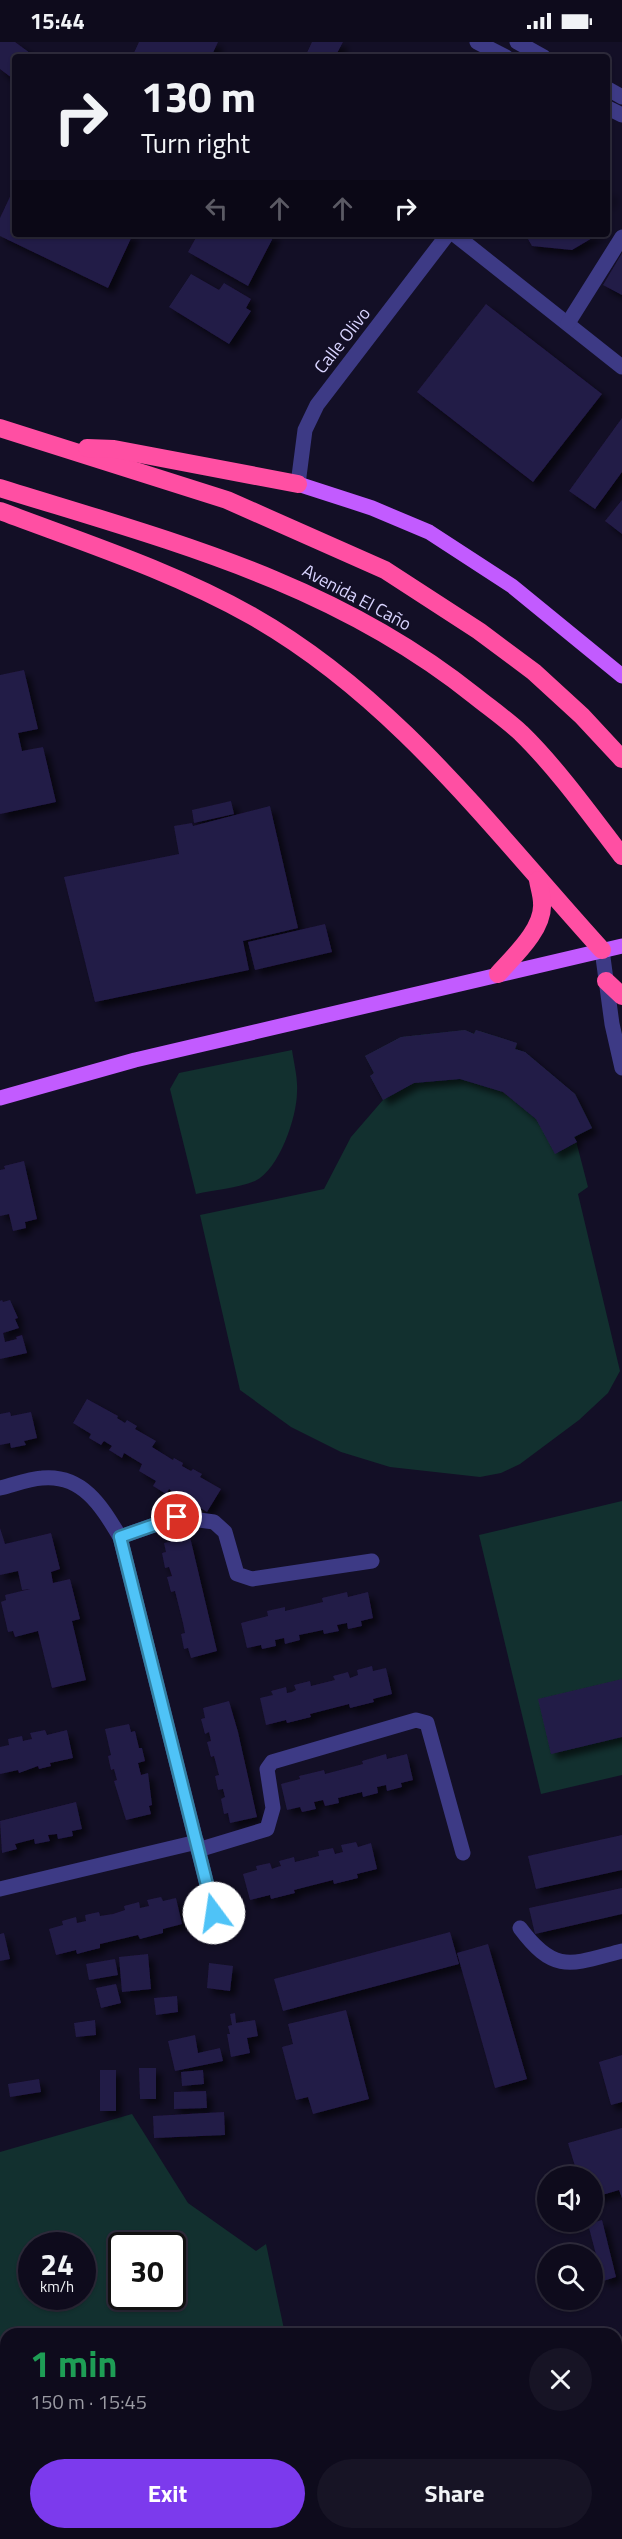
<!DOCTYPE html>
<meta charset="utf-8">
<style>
:root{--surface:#0e0b1c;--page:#171425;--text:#f1f3f6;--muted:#9b9ba3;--line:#2e2b3b;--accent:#7c3aed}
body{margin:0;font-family:"Titillium Web",sans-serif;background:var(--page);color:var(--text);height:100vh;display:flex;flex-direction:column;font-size:22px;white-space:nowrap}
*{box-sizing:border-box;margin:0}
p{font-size:20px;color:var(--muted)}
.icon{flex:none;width:33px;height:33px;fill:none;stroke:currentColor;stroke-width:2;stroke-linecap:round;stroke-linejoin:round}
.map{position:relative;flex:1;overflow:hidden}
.drawer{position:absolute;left:0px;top:2286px;width:622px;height:212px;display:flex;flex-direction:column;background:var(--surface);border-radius:18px 18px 0 0;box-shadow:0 2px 4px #0004,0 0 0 2px var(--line)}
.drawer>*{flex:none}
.hud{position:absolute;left:12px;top:12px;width:598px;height:183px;border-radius:6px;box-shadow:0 2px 4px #0004,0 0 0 2px var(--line);background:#0e0b1c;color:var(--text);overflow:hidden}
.tools{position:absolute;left:537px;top:2124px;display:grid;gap:12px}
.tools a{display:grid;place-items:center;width:66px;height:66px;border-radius:50%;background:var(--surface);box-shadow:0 2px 4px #0004,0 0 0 2px var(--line);font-size:30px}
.speed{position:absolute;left:18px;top:2190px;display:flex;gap:12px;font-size:30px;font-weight:700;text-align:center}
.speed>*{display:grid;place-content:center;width:78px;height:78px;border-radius:50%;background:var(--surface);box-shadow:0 2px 4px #0004,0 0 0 2px var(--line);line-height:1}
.speed small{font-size:15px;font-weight:400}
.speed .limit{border:3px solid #111;border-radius:9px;background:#fff;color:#111}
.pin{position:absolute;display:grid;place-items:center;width:51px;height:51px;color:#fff;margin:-26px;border:3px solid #fff;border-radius:50%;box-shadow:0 2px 6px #0007}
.me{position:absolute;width:66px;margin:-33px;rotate:346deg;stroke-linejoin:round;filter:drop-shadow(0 0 4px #0008)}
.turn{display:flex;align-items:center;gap:21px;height:126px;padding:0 30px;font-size:27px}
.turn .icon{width:78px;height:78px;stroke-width:2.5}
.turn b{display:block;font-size:42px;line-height:51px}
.lanes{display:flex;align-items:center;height:57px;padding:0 30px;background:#0003;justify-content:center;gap:30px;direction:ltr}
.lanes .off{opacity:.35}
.round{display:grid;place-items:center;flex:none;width:63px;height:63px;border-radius:32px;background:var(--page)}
.head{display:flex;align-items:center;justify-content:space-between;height:102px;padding:0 30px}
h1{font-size:36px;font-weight:700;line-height:45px;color:#1e9e55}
.button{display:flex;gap:12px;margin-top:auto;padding:12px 30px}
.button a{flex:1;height:69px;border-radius:36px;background:var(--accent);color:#fff;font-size:24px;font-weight:700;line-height:69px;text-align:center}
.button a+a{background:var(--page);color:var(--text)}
.status{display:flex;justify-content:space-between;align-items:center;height:42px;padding:0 30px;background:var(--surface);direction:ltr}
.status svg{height:16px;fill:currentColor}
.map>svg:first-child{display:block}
</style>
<div class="status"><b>15:44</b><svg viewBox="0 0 49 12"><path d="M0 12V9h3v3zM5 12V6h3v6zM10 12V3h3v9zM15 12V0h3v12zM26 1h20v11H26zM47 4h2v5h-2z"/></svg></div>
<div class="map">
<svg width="622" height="2497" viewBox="0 0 622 2497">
<defs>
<filter id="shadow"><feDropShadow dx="5.5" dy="5.5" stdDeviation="3" flood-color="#0009"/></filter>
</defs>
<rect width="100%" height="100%" fill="#130f26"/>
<g fill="#12302f" fill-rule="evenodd">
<polygon points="465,988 474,992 476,988 517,1001 516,1007 525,1010 575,1052 592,1086 575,1095 588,1145 578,1152 620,1329 608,1351 579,1378 520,1422 501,1431 480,1435 390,1425 341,1410 291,1385 240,1348 200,1173 324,1147 351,1095 383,1058 370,1034 374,1031 365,1014 401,995"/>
<path d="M 292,1008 C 294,1022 298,1036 297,1050 C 297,1075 279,1128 255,1139 C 237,1146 214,1148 196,1152 L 170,1047 L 179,1031 Z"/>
<polygon points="622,1459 622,1733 541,1752 479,1493"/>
<path d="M 132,2072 L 188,2161 L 256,2209 L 266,2202 L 285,2292 L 6,2292 L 6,2492 L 180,2492 L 176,2497 L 0,2497 L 0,2110 ZM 32,2204 L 82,2204 L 82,2254 L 32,2254 ZM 122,2204 L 172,2204 L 172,2254 L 122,2254 Z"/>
</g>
<g fill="#241b47" filter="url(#shadow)">
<polygon points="0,0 15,0 30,11 27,15 15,15 15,31 12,36 0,27"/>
<polygon points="139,0 218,0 211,15 132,15"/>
<polygon points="312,0 343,0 335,15 305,15"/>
<polygon points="15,144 15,192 133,192 108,246 0,194 0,176"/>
<polygon points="608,147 611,151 609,163 608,163"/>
<polygon points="198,192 275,192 248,244 188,210"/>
<polygon points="525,192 599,192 572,208 532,204"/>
<polygon points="622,211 622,253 603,243"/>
<polygon points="191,232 219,248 224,241 251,257 246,266 251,269 229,302 169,265"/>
<polygon points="486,262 602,352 533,440 417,350"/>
<polygon points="622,376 622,430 595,467 569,449"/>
<polygon points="622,458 622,492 605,479"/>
<polygon points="24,628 38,687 18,691 22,709 43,705 56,760 0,772 0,633"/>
<polygon points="231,759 234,772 194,781 192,768"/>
<polygon points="270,764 298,886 243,899 249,928 95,960 64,835 179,812 174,784 192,781 193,784"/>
<polygon points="325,882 332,910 255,928 248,900"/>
<polygon points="465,988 474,992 476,988 517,1001 515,1007 525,1010 575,1052 592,1086 574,1095 577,1100 555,1112 536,1077 503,1050 460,1037 414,1041 383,1058 370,1034 374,1031 365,1014 401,995"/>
<polygon points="24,1119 37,1177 25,1180 26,1186 13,1189 9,1172 0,1174 0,1128 5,1127 4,1124"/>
<polygon points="2,1258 3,1260 10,1258 18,1276 15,1277 19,1286 3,1291 5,1300 17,1297 16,1295 22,1293 27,1311 0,1317 0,1259"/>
<polygon points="87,1357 118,1374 117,1376 125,1381 127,1378 137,1384 135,1387 156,1399 152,1405 173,1418 174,1416 183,1421 182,1424 191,1429 193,1427 202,1432 200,1435 221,1447 207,1470 189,1459 186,1464 173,1457 176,1452 169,1447 166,1452 153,1444 156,1439 139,1429 142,1422 124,1411 122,1416 109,1408 112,1404 104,1399 101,1403 89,1396 91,1392 73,1381"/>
<polygon points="10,1370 11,1374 31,1370 37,1396 24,1399 26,1403 11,1406 10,1401 0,1403 0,1372"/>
<polygon points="0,1486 5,1502 51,1491 60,1527 51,1530 53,1541 70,1537 80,1577 72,1579 86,1638 52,1646 38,1589 15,1595 13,1589 8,1590 1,1560 6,1558 5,1553 30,1547 22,1548 18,1529 0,1533"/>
<polygon points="190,1495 217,1609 191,1616 188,1606 184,1607 181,1592 185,1591 183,1581 175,1549 171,1550 167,1535 172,1534 169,1525 165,1526 162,1511 166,1510 164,1501"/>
<polygon points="347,1550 348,1555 368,1550 373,1576 361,1579 362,1584 348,1587 347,1581 337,1583 339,1589 324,1592 323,1588 299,1593 300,1598 285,1602 284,1596 275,1598 276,1604 262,1607 261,1603 247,1606 241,1581 268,1574 267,1569 285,1565 285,1569 323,1560 322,1556"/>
<polygon points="372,1624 373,1629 386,1626 392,1652 373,1657 374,1660 350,1666 349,1662 310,1672 311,1675 287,1681 286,1678 266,1683 260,1656 273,1653 271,1649 286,1645 287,1651 292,1650 296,1648 294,1643 310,1639 311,1644 335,1638 333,1634 348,1630 350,1636 358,1633 357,1628"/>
<polygon points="622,1637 622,1695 551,1712 538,1657"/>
<polygon points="229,1659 238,1690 257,1775 230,1781 228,1771 224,1772 221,1757 225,1755 223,1747 218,1748 215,1734 219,1733 214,1714 211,1715 207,1700 211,1699 209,1690 205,1692 201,1677 205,1676 203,1666"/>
<polygon points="129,1682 131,1690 135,1689 139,1706 142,1706 145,1719 138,1721 141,1733 148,1731 152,1763 149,1764 151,1772 126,1778 114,1739 117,1738 114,1727 111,1728 108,1714 111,1713 105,1687"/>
<polygon points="45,1688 47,1693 67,1688 73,1716 50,1721 51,1724 39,1727 38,1724 19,1731 18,1728 0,1732 0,1705 9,1703 8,1697 22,1694 23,1699 27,1698 32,1697 30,1691"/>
<polygon points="386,1712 387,1717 407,1712 413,1738 401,1741 402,1745 387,1749 386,1743 377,1745 378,1751 363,1755 362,1750 338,1756 339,1761 325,1764 323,1758 314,1760 316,1767 302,1770 300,1765 287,1768 281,1742 300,1737 299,1734 324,1728 325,1732 363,1722 362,1719"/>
<polygon points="76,1760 82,1787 72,1789 73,1794 58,1797 57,1792 48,1793 50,1799 35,1802 34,1797 15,1802 17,1807 2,1811 0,1779"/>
<polygon points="622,1793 622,1828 536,1847 528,1814"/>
<polygon points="356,1800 358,1805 371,1801 377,1827 357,1832 358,1836 334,1842 333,1838 294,1848 295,1851 271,1857 270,1853 250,1858 243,1832 257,1828 256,1824 270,1821 272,1827 277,1825 281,1824 279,1819 294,1815 295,1820 319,1814 318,1809 333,1806 335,1812 343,1810 341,1803"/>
<polygon points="622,1846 622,1872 535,1892 529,1866"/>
<polygon points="161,1855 163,1859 176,1856 182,1882 163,1887 163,1891 140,1897 138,1893 100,1902 100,1906 88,1909 77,1912 76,1908 56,1913 49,1887 63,1883 62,1879 76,1875 77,1881 86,1879 85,1873 99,1870 100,1874 113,1872 125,1868 124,1864 139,1860 140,1866 149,1864 147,1858"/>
<polygon points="450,1890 459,1922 283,1969 274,1937"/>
<polygon points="4,1891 10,1917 0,1919 0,1892"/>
<polygon points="488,1902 527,2037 495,2046 457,1911"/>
<polygon points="148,1912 151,1947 122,1950 119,1915"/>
<polygon points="115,1917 118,1933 89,1938 86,1922"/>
<polygon points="209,1921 233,1924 230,1949 207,1946"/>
<polygon points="116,1942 121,1961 101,1966 96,1946"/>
<polygon points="177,1954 178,1970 156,1973 154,1956"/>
<polygon points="346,1968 369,2057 313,2072 308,2055 296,2058 282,2005 293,2002 288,1982"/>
<polygon points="235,1971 236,1981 255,1978 258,1994 247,1996 250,2011 231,2015 227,1992 230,1992 228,1984 232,1983 230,1972"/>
<polygon points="95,1978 96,1993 76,1995 74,1981"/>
<polygon points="195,1993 198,2011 220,2006 223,2019 175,2029 168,1999"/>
<polygon points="622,2013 622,2060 611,2063 599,2020"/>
<polygon points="139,2026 156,2026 156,2057 140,2057"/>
<rect x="100" y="2028" width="16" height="41"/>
<polygon points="203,2028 204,2042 182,2044 181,2030"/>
<polygon points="39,2037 41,2050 10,2055 8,2042"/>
<polygon points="206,2049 207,2066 174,2067 174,2050"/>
<polygon points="224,2070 225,2093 154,2096 153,2074"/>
<polygon points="622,2086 622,2156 619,2148 592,2156 592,2134 578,2134 568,2101"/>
<polygon points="602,2178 616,2235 603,2239 588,2182"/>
</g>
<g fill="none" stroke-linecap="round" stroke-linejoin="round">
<g stroke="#3d3a85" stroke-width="15">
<polyline points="477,0 506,15"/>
<polyline points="517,0 544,15"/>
<polyline points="608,47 622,55"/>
<polyline points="608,66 622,73"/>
<polyline points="454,192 622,325"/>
<polyline points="568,281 622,195"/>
<polyline points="298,442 305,388 317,363 448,192"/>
<polyline points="602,908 612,982 622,1026"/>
<path d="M 0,1446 C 13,1443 28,1437 42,1436 C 83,1432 102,1465 120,1495 L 214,1871"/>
<polyline points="120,1495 177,1475 214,1480 225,1490 237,1532 252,1537 372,1519"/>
<polyline points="198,1808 267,1787 273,1766 267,1727 272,1720 416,1678 427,1681 463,1811"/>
<polyline points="0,1847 197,1800"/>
<path d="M 520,1886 C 555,1933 572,1922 622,1909"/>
</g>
<g stroke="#c25bff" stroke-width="15">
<polyline points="298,442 372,466 429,490 512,544 622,634"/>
<polyline points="0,1056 135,1018 622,904"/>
</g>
<g stroke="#ff4fa3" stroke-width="18">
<polyline points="0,386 227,458 385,528 479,589 534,630 582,674 622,717"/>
<polyline points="87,406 114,407 298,442"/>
<path d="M 0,446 C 170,499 333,540 475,654 C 490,666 507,678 521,691 C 557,726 592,775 622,814"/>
<path d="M 0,469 C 85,501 172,529 252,574 C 395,655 493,788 602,908"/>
<path d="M 498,932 C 514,914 544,887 542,861 C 542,853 539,845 538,838"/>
<polyline points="606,939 622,954"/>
</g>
</g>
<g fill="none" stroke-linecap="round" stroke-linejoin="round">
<defs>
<polyline id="route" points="177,1475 120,1495 214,1871"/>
</defs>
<use href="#route" stroke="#337fa1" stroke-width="15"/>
<use href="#route" stroke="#4fc3f7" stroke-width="10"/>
</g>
<g text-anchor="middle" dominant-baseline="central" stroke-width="4.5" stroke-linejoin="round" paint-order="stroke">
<g font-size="18" fill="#d9d4ff" stroke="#130f26">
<text transform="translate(342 298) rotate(-52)">Calle Olivo</text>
<text transform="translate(357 555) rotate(28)">Avenida El Caño</text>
</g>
</g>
</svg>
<div class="tools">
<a><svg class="icon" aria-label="sound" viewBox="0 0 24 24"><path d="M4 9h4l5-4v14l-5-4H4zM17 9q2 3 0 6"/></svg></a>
<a><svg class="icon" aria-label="search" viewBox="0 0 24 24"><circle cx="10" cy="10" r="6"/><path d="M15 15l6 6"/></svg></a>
</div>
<div class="speed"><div>24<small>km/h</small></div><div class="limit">30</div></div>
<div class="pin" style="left:177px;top:1475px;background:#d93025"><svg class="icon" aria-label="arrive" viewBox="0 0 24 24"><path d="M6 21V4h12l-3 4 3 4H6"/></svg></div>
<svg class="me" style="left:214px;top:1871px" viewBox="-20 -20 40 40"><circle r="19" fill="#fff"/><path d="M0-13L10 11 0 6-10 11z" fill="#4fc3f7"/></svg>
<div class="hud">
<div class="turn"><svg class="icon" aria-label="right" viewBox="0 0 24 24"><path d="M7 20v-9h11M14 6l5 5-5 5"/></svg><div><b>130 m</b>Turn right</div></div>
<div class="lanes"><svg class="icon off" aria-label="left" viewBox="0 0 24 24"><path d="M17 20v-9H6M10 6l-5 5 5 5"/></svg><svg class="icon off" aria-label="ahead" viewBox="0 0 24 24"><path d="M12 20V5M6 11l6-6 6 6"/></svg><svg class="icon off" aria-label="ahead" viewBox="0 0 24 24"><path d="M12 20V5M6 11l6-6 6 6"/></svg><svg class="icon" aria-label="right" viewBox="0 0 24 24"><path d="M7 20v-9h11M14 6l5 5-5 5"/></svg></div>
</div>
<section class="drawer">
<div class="head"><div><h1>1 min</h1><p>150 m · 15:45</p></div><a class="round"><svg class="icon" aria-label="close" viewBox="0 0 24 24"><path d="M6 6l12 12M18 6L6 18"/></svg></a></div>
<div class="button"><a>Exit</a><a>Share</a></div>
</section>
</div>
